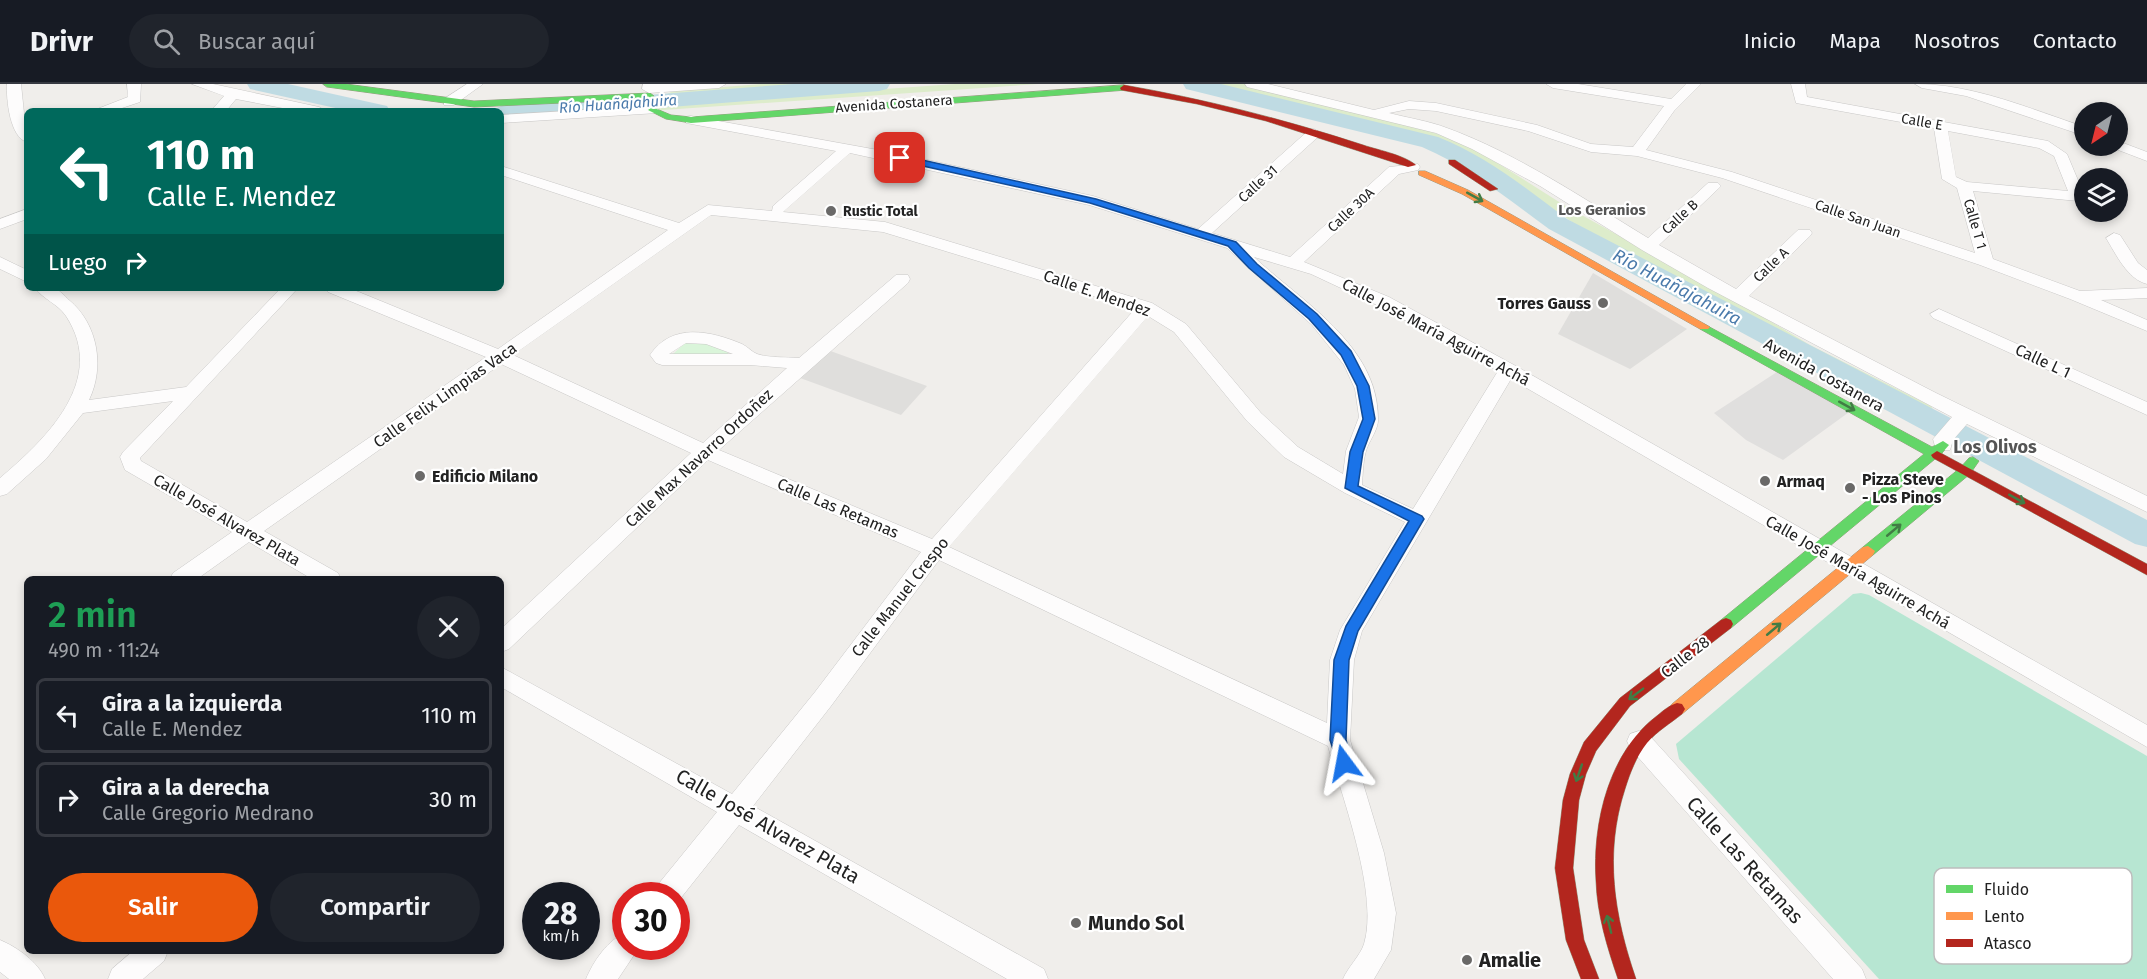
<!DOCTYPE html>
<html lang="es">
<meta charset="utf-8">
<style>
:root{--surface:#171b24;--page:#20242c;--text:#f1f3f6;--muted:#9ea1a6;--line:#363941;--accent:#ea580c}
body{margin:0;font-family:"Fira Sans",sans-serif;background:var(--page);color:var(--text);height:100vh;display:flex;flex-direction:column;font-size:22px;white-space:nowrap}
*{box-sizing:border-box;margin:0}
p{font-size:20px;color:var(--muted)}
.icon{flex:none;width:33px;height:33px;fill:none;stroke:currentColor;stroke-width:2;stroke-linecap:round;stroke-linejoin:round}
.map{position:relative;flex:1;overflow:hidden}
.drawer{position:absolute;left:24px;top:492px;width:480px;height:378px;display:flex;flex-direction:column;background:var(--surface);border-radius:9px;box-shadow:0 3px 9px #0003}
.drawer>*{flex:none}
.top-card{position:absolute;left:24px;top:24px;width:480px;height:183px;border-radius:9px;box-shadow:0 3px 9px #0003;background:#00695c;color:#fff;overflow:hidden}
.needle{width:39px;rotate:215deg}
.controls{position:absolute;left:2074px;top:18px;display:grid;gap:12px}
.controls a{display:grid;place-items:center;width:54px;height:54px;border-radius:50%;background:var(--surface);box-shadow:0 3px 9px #0003;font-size:30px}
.speed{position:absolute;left:522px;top:798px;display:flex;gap:12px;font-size:30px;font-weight:700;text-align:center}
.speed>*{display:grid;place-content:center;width:78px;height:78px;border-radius:50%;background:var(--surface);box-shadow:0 3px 9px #0003;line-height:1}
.speed small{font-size:15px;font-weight:400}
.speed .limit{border:9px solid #d22;background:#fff;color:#111}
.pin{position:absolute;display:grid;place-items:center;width:51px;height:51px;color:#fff;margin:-26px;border-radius:12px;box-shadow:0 3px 9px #0006}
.me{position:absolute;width:66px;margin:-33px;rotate:347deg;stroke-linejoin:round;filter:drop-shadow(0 0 4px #0008)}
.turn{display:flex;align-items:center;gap:21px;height:126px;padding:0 24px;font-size:27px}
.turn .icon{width:78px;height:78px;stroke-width:2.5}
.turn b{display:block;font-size:42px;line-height:51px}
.then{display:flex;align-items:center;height:57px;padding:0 24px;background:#0003;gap:12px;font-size:22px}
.round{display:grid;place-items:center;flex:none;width:63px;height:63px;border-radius:32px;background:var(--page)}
.head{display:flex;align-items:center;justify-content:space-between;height:102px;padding:0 24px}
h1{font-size:36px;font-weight:600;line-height:45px;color:#1e9e55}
.cta{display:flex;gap:12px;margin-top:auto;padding:12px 24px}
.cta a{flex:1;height:69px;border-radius:36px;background:var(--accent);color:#fff;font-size:24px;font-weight:600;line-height:69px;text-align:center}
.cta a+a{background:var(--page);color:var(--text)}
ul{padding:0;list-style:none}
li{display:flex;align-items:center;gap:18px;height:75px;margin:0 12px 9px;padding:0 12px;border:3px solid var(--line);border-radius:9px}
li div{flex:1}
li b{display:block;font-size:22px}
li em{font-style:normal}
header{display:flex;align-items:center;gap:36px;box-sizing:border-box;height:84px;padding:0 30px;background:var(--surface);border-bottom:2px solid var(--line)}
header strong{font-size:28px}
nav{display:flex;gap:33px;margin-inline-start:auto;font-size:21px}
.search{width:420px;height:54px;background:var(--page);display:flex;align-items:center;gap:15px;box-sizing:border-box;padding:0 21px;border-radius:33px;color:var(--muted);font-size:22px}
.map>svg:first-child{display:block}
</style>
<header>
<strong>Drivr</strong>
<div class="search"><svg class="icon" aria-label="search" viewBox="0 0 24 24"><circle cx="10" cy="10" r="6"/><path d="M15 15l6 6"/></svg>Buscar aquí</div>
<nav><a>Inicio</a><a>Mapa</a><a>Nosotros</a><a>Contacto</a></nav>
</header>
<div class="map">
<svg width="2147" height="895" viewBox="0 0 2147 895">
<rect width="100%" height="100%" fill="#f0eeeb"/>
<g fill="#dfdedc">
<polygon points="1593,189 1687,245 1630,285 1558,250"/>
<polygon points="825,265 927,302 901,331 792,291"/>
</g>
<g fill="#ddeccb">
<polygon points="761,0 847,0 663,12 673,7"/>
<polygon points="955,0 1038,0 649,27 645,22"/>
<polygon points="1207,0 1248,0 1426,46 1455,56 1477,66 1567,123 1723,209 1810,261 1931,322 1940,337 1578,142 1474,72 1418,50"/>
</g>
<polygon fill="#daf5da" points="700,254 727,264 728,270 671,272 687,257"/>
<polygon fill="#b7e6d2" points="1861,509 1869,511 2147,672 2147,895 1879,895 1679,675 1676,660 1853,510"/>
<polygon fill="#e0dfde" points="1780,286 1852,326 1783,376 1746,356 1714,329"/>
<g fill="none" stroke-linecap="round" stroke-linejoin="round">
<g fill="#bfdbe3" fill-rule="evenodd">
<polygon points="247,0 288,0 387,22 390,27 349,27 250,5"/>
<polygon points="793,0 890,0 887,5 879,7 501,36 501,27 491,27 501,22"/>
<path d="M 1183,0 L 1221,0 L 1438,53 C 1486,72 1526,104 1567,135 L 2147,436 L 2147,463 L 2135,460 L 1549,145 C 1508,115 1469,83 1422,63 L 1186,5 Z"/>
</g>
<defs>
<g id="street">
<path d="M 7,0 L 21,0 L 27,58 C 10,54 6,15 7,0 Z"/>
<polygon points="127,0 141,0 140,18 113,27 92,27 128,13"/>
<polygon points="192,0 213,0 319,23 326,27 298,27 236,15 226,27 211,27 224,12"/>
<polygon points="467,0 483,0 454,21 444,21 444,15"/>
<polygon points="643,0 726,0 719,4 649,9 642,5"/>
<path d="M 1245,0 L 1268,0 L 1374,26 L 1409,17 L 1436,19 L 1537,41 L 1591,60 L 1633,63 L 1664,22 L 1553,4 L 1546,0 L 1578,0 L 1671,15 L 1686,0 L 1701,0 L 1674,27 L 1646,66 L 1732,88 L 1975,169 L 1957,104 L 1942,95 L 1934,44 L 1796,19 L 1791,0 L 1805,0 L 1807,13 L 2048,57 L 2067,70 L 2085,113 L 2078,117 L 1973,107 L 1993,175 L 2080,207 L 2147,204 L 2147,214 L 2101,216 L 2147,236 L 2147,247 L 2070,215 L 1980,181 L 1722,94 L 1637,72 L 1591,68 L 1528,47 L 1436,27 L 1409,25 L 1389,29 C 1408,34 1429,37 1447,44 C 1518,70 1584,115 1648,154 L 1708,99 L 1718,99 L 1721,102 L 1718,105 L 1659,161 L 1736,205 L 1798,146 L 1810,146 L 1812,149 L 1810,152 L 1749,212 L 1936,309 L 2147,412 L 2147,428 L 1967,340 L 1953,356 L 1950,366 L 1936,366 L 1933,355 L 1952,333 L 1708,204 L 1642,166 L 1540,102 L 1472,65 L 1436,49 L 1247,3 ZM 1948,47 L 2039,64 L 2054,72 L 2068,107 L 1967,98 L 1956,93 Z"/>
<path d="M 1915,0 C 1974,0 2030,25 2085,43 L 2085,52 L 1966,12 L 1922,4 Z"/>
<polygon points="652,22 659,26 657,29 501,39 501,31"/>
<path d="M 691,32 L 900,70 L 1093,112 L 1198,145 L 1309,46 L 1314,45 L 1321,49 L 1319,52 L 1212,149 L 1290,173 L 1389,83 L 1418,80 L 1420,83 L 1418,86 L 1399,90 L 1304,178 L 1389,213 L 1514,281 L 2147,641 L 2147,663 L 1511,295 L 1362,547 L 1354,576 L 1350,656 L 1384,769 L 1396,829 L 1391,866 L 1374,895 L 1343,895 C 1348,883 1360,872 1364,860 C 1379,810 1342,713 1328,662 L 939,476 L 831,622 L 753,722 L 1044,885 L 1048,895 L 1007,895 L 739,741 L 676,820 L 676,812 L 653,812 L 656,803 L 717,728 L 501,603 L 501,583 L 732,710 L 815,608 L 921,468 L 708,376 L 509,565 L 501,568 L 501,545 L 691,369 L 501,280 L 264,447 L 338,489 L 341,495 L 312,495 L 249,458 L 197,495 L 170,495 L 173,489 L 232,448 L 125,386 L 120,373 L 123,368 L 173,317 L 83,329 L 46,375 L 7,410 L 0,412 L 0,394 C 46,355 108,296 66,232 C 58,220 43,215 35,204 C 40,204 49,202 54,204 C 59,206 65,212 69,216 C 98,240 105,283 89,316 L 186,303 L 281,204 L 298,204 L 140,374 L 141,377 L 247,438 L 486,273 L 328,208 L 326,204 L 349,204 L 498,265 L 668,146 L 501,91 L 501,82 L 679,139 L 708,121 L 772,127 L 773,122 L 836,67 L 686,39 L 686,33 ZM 850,69 L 1089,121 L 1227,164 L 1312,241 L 1344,281 L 1355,305 L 1359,333 L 1346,367 L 1343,390 L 1298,363 L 1261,329 L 1186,240 L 1152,219 L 885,138 L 783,128 ZM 711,131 L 883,148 L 1135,225 L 932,455 L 719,366 L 908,199 L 910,195 L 908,191 L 896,191 L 799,274 C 786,273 769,274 757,270 C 752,268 748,263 742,260 C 711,247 672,238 650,271 L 656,279 L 662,281 L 750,281 L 787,284 L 703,359 L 513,271 ZM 1254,173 L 1311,190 L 1377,221 L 1498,287 L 1413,425 L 1362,401 C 1363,388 1363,375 1367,364 C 1371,354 1379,344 1378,334 C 1378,261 1301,217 1254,173 ZM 1148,232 L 1174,248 L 1247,337 L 1284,373 L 1345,409 L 1405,438 L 1340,546 L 1330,576 L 1327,639 L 949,463 ZM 686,259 L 706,260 L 733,270 L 669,270 Z"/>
<polygon points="2118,57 2147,68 2147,77 2113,64 2111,62 2118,62"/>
<polygon points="27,125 27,135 0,145 0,135"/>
<path d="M 2114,149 L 2120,151 L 2138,179 L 2147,186 L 2147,200 C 2127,195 2116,170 2106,154 Z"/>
<polygon points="0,173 27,186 27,198 0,185"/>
<polygon points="1939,225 2147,318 2147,331 1933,234 1930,230"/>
<polygon points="1639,647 1648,650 1862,885 1866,895 1833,895 1630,664 1627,657 1630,650"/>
<path d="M 626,849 L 626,862 L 640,862 L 618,895 L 586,895 C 593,878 608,855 626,849 Z"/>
<path d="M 0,856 C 17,863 38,878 45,895 L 9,895 L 0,888 Z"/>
<polygon points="133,867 168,867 164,877 143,895 108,895 112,885"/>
</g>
<g id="fast">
<polygon points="323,0 346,0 474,17 650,9 654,12 650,15 474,23 327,3"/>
<polygon points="1124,1 1128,4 1127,6 691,39 666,35 648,26 652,23 671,31 691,33"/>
<polygon points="1704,240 1932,363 1943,357 1949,361 1942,369 1941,374 1935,375 1731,544 1721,544 1719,540 1721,536 1924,370 1700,245 1698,243"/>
<polygon points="1973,373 1979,377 1970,390 1873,471 1863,471 1861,467 1863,463 1960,384 1969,374"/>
</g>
<g id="slow">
<polygon points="1419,87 1425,87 1468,106 1710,243 1708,245 1700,245 1462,110 1419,91"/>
<polygon points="1868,462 1875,467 1873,471 1682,630 1677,631 1672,630 1669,625 1672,620 1863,463"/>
</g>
<g id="jam">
<path d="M 1124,1 C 1204,15 1283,35 1360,60 C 1377,66 1402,70 1416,81 L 1408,83 L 1266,37 L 1197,20 L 1121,6 L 1120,4 Z"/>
<polygon points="1449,76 1455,76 1498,105 1490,107 1449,80"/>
<polygon points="1937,367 2147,480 2147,491 1933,374 1931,371"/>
<polygon points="1726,534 1731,536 1733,540 1731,544 1630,622 1596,667 1586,690 1579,716 1573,784 1584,856 1599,895 1581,895 1566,856 1555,784 1563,716 1570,690 1584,658 1620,614 1721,536"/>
<path d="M 1677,619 L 1682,620 L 1685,625 L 1682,630 C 1671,639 1657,647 1647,659 C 1636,673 1630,689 1625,705 C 1604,770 1614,831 1636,895 L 1618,895 C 1607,863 1597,830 1596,797 C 1592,739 1609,667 1658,631 C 1664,626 1670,621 1677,619 Z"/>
</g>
</defs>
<use href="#street" stroke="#c9c8c7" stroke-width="1"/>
<use href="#fast" stroke="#999a82" stroke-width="1"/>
<use href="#slow" stroke="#999a82" stroke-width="1"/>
<use href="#jam" stroke="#999a82" stroke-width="1"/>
<use href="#street" fill="#fdfcfc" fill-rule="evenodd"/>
<use href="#fast" fill="#63d668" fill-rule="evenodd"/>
<use href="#slow" fill="#ff974d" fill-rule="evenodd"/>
<use href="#jam" fill="#b3261e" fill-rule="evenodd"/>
</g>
<defs><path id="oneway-shaft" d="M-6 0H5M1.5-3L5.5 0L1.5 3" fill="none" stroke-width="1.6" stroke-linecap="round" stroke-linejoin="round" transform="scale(1.5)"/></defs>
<g stroke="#427c45">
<use href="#oneway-shaft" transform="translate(1475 113) rotate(29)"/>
<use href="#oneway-shaft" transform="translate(1847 322) rotate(29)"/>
<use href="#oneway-shaft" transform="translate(2017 415) rotate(29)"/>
<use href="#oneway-shaft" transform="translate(1894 446) rotate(-40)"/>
<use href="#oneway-shaft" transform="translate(1774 545) rotate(-40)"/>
<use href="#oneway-shaft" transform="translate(1636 610) rotate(143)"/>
<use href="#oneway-shaft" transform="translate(1579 689) rotate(109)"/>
<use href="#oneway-shaft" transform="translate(1609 840) rotate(-104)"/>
</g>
<polygon fill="#1a73e8" stroke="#114b97" stroke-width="1.5" points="900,71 1096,115 1236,158 1257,180 1317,230 1351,267 1369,302 1375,335 1363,368 1358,402 1422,432 1424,435 1358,547 1349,576 1346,656 1353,679 1350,684 1339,684 1330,656 1334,576 1346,542 1409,437 1345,404 1350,368 1363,335 1357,302 1341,271 1309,235 1249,184 1228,162 1090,119 896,76 895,74"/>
<g fill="#6a6968" stroke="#fff" stroke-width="2">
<circle cx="831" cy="127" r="6"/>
<circle cx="1603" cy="219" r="6"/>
<circle cx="420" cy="392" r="6"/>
<circle cx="1765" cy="397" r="6"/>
<circle cx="1850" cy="404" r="6"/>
<circle cx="1076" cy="839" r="6"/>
<circle cx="1467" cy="876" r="6"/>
</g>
<g text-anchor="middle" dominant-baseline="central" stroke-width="4.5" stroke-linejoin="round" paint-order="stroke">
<g font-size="14" fill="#222" stroke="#fff">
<text transform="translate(894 20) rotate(-4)">Avenida Costanera</text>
<text transform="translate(1922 38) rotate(10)">Calle E</text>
<text transform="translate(1258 100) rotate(-42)">Calle 31</text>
<text transform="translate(1351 126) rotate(-43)">Calle 30A</text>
<text transform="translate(1680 133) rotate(-43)">Calle B</text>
<text transform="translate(1858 135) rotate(19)">Calle San Juan</text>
<text transform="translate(1975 140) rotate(74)">Calle T 1</text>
<text transform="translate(1771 181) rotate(-44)">Calle A</text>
</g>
<g font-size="14" font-weight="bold" fill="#222" stroke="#fff" text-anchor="start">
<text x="843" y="127">Rustic Total</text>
</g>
<g font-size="15" font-style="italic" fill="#4a7aab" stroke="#fff">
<text transform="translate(618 20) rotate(-4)">Río Huañajahuira</text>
</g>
<g font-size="15" font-weight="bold" fill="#555" stroke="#fff">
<text x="1602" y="126">Los Geranios</text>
</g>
<g font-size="16" fill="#222" stroke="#fff">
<text transform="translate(1097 209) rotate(19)">Calle E. Mendez</text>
<text transform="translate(1436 248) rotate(28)">Calle José María Aguirre Achá</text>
<text transform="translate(2043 277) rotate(25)">Calle L 1</text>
<text transform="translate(1824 291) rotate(29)">Avenida Costanera</text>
<text transform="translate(445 311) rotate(-35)">Calle Felix Limpias Vaca</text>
<text transform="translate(699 374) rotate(-43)">Calle Max Navarro Ordoñez</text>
<text transform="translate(838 424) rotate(23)">Calle Las Retamas</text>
<text transform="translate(227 436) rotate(30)">Calle José Alvarez Plata</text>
<text transform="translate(1858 488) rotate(30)">Calle José María Aguirre Achá</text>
<text transform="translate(900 513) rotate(-52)">Calle Manuel Crespo</text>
<text transform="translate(1685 573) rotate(-38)">Calle 28</text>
</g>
<g font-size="16" font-weight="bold" fill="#222" stroke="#fff" text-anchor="start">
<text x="1591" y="219" text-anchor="end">Torres Gauss</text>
<text x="432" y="392">Edificio Milano</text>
<text x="1862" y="395">Pizza Steve<tspan x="1862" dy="18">- Los Pinos</tspan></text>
<text x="1777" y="397">Armaq</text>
</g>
<g font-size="18" font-style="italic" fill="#4a7aab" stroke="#fff">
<text transform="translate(1677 203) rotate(28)">Río Huañajahuira</text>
</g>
<g font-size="18" font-weight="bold" fill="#555" stroke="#fff">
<text x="1995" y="363">Los Olivos</text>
</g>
<g font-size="20" fill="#222" stroke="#fff">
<text transform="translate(768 742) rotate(30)">Calle José Alvarez Plata</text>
<text transform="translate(1745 776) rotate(48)">Calle Las Retamas</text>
</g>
<g font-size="20" font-weight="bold" fill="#222" stroke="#fff" text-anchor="start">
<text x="1088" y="839">Mundo Sol</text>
<text x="1479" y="876">Amalie</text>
</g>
</g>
<rect x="1934" y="784" width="198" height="96" rx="9" fill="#fff" stroke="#bdbdbd" stroke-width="1.5"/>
<rect x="1946" y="801" width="27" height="8" fill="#63d668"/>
<rect x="1946" y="828" width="27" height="8" fill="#ff974d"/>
<rect x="1946" y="855" width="27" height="8" fill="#b3261e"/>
<g font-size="16" fill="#222">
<text x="1984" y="811">Fluido</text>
<text x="1984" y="838">Lento</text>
<text x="1984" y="865">Atasco</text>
</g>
</svg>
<div class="controls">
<a><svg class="needle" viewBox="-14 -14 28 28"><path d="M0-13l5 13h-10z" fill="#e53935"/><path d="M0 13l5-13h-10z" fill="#9ea1a6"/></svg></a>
<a><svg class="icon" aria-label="layers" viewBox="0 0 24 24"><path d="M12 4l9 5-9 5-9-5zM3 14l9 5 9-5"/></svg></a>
</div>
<div class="speed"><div>28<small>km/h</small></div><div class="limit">30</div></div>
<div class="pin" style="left:900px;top:74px;background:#d93025"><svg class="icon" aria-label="arrive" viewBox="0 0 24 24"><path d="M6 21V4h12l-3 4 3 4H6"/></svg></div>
<svg class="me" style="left:1344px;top:679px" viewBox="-20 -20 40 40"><path d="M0-17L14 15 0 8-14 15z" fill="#1a73e8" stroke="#fff" stroke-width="4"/></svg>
<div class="top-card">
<div class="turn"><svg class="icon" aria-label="left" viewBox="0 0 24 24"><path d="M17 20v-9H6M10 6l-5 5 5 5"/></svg><div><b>110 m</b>Calle E. Mendez</div></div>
<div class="then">Luego<svg class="icon" aria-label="right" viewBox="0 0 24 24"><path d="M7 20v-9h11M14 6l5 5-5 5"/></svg></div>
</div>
<section class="drawer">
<div class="head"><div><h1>2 min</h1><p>490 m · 11:24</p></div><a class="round"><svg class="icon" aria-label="close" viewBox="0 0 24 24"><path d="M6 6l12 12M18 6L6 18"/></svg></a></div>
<ul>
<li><svg class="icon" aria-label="left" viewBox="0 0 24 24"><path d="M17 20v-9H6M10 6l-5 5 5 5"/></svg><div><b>Gira a la izquierda</b><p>Calle E. Mendez</p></div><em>110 m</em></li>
<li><svg class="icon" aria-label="right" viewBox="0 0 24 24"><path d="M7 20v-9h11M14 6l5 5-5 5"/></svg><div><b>Gira a la derecha</b><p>Calle Gregorio Medrano</p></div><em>30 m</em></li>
</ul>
<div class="cta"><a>Salir</a><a>Compartir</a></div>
</section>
</div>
